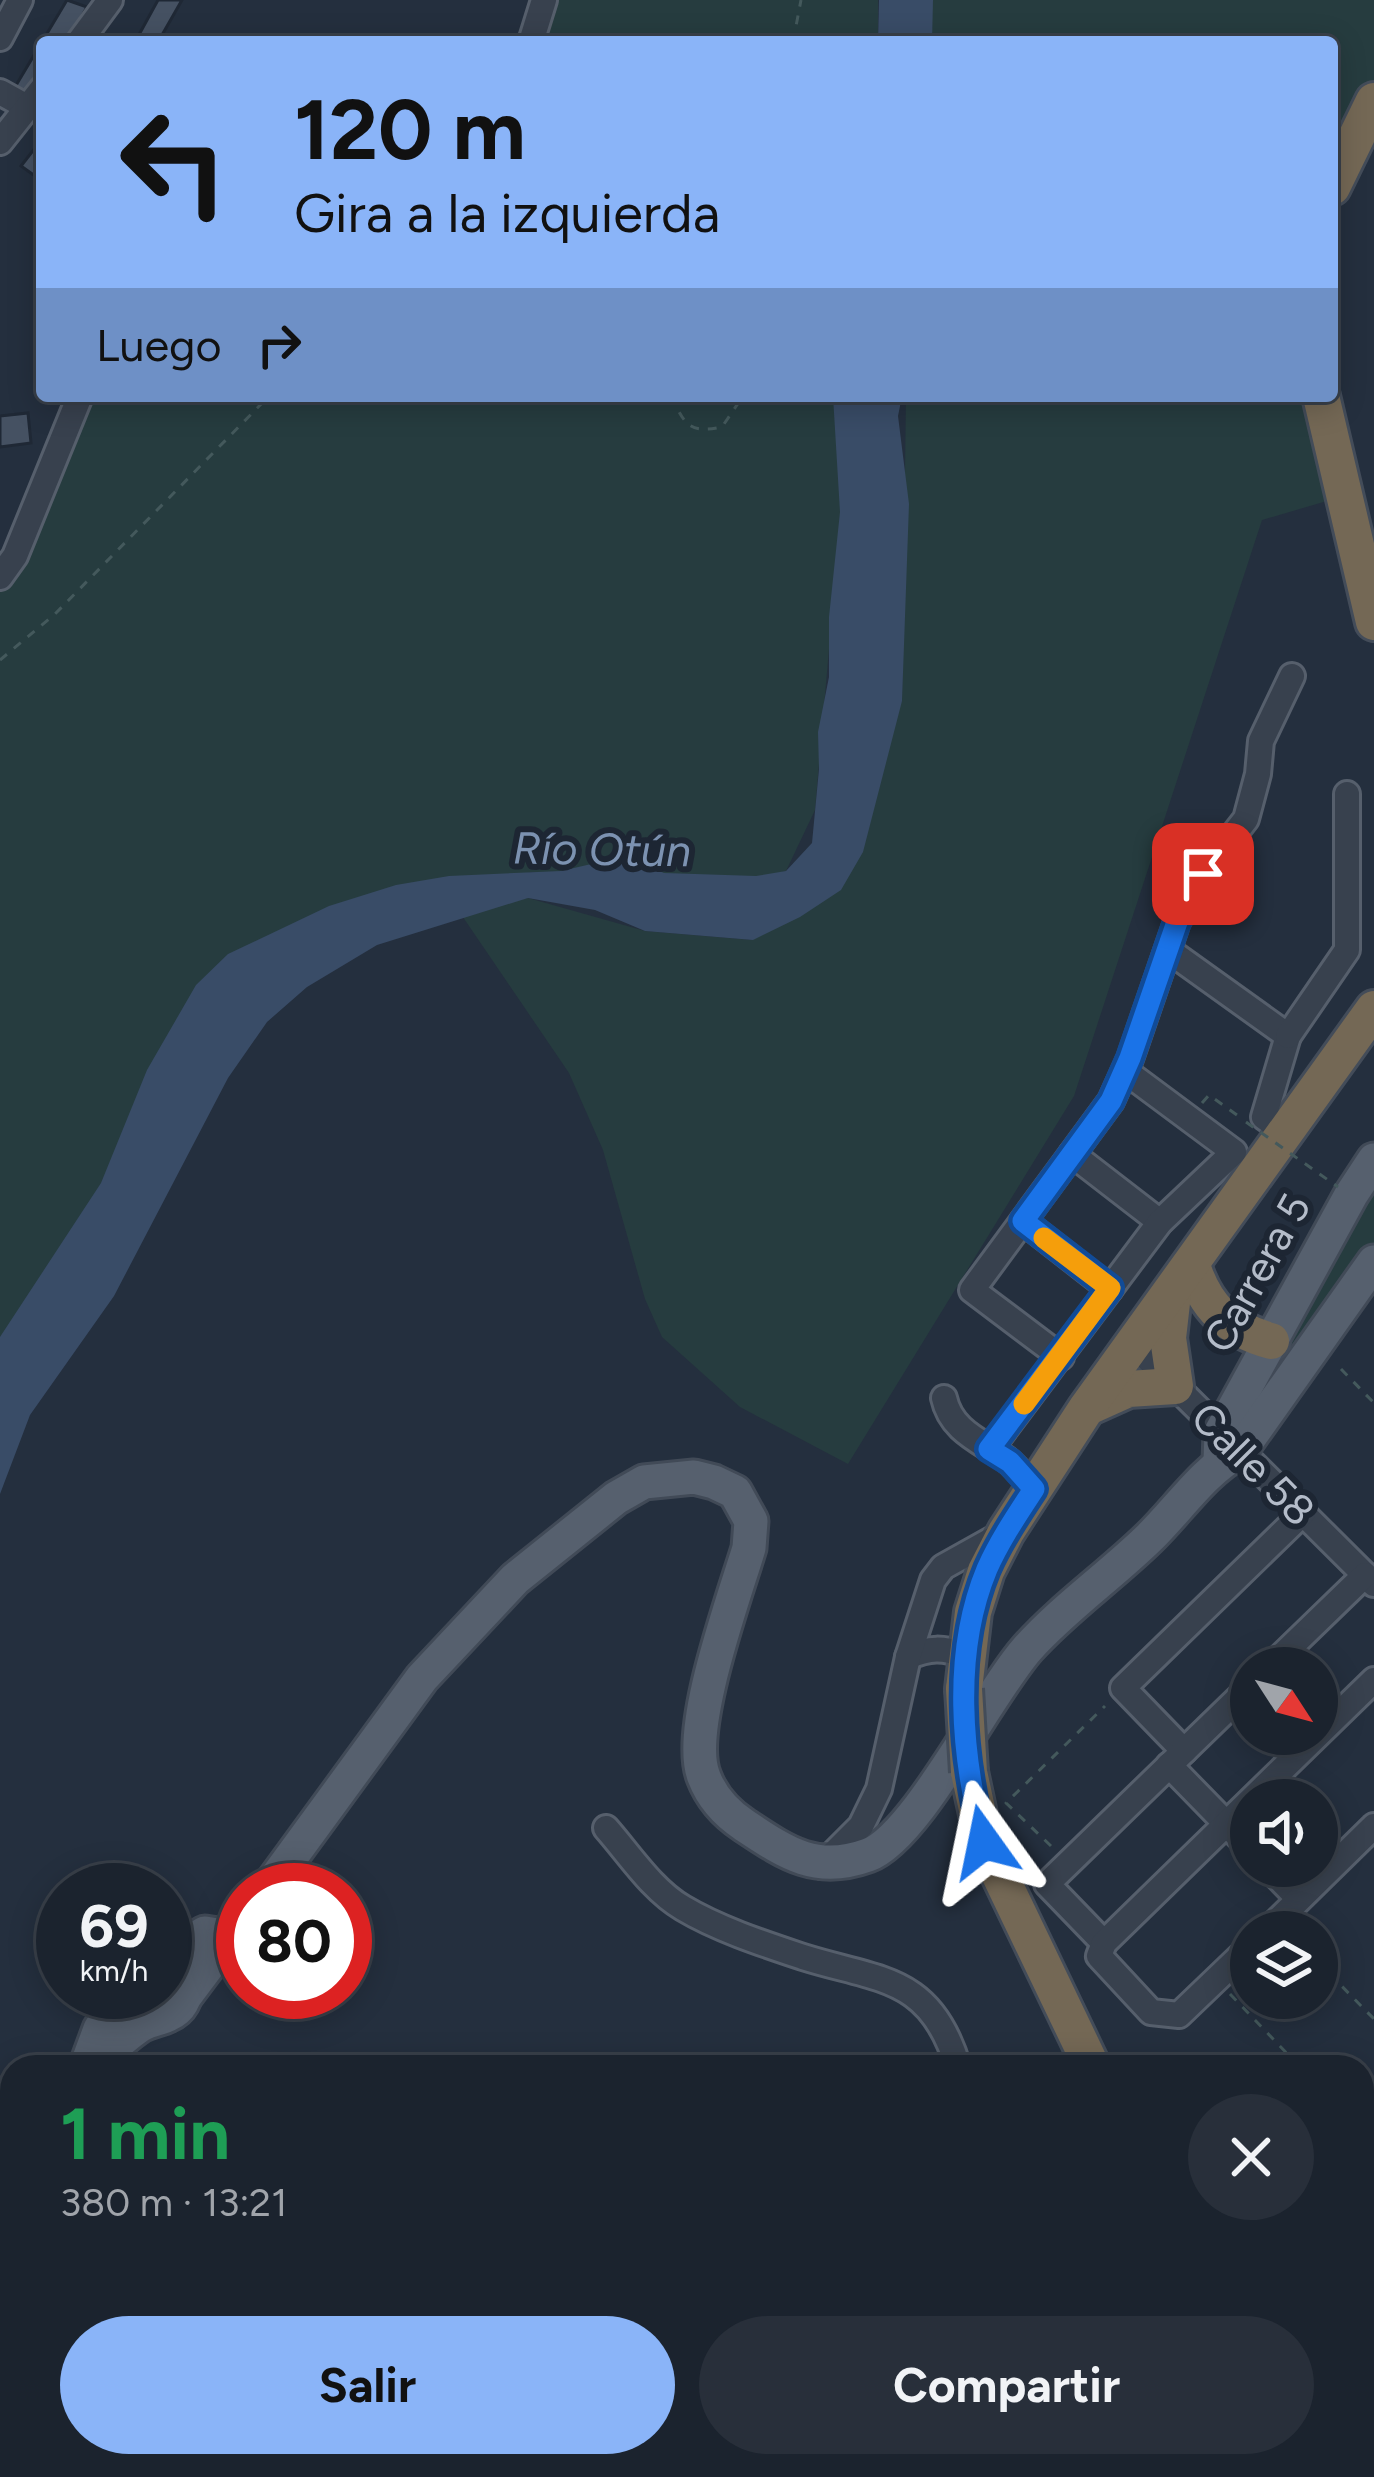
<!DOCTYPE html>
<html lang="es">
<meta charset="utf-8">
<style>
:root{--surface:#1b232e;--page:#282f3a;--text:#f1f3f6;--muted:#a0a4aa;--line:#39404a;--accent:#8ab4f8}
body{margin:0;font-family:Figtree,sans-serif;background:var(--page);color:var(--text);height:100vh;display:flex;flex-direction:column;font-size:45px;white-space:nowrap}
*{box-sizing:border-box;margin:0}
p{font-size:39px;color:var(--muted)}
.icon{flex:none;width:66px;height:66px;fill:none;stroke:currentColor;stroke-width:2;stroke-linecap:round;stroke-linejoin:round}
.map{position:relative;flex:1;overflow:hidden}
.details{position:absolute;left:0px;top:2055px;width:1374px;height:423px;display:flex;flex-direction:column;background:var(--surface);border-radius:36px 36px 0 0;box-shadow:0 6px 30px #0003,0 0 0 3px var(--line)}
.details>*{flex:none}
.hud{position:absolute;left:36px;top:36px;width:1302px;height:366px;border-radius:12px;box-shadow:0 6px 30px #0003,0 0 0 3px var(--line);background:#8ab4f8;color:#111;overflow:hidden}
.needle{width:78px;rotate:126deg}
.tools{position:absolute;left:1230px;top:1647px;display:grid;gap:24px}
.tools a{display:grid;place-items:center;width:108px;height:108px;border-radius:50%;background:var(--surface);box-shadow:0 6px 30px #0003,0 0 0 3px var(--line);font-size:60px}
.speed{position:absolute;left:36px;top:1863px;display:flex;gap:24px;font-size:60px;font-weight:700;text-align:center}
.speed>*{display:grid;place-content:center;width:156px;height:156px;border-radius:50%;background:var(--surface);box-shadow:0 6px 30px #0003,0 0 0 3px var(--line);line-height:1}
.speed small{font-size:30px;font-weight:400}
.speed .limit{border:18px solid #d22;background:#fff;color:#111}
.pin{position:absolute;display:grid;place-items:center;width:102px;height:102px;color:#fff;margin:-51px;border-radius:24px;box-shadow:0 6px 18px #0006}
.me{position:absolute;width:132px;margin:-66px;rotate:348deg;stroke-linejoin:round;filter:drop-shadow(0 0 9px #0008)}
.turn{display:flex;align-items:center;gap:42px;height:252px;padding:0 60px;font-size:54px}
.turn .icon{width:156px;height:156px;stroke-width:2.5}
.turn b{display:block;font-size:84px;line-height:102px}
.then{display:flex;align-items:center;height:114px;padding:0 60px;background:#0003;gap:24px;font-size:45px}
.round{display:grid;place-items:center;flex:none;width:126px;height:126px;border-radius:63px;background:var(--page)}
.headline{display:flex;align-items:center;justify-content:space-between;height:204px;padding:0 60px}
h1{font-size:72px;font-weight:700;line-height:90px;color:#1e9e55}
.button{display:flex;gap:24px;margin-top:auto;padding:24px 60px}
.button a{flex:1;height:138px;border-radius:72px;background:var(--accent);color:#111;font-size:48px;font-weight:700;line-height:138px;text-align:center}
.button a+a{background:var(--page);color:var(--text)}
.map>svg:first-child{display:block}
</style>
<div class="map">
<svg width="1374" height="2477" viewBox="0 0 1374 2477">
<rect width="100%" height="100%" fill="#242f3e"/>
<g fill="#263c3f">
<polygon points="540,0 878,0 878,42 520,42"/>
<polygon points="929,0 1374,0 1374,108 1332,191 1332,42 926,42"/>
<polygon points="83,396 851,396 815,810 786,871 693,900 531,872 250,948 0,1402 0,577"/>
<polygon points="906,396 1326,396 1344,496 1262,520 1074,1096 848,1464 740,1407 662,1337 645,1299 603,1150 569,1073 452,901 528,898 645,931 753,940 902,701"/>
<polygon points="1374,1160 1374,1262 1240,1451 1271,1341"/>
</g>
<g fill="#394c67">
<polygon points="879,0 933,0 932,42 878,42"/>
<polygon points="833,396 902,396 898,416 909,504 902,701 863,852 841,890 800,917 753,940 645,931 595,910 528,898 377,945 307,987 267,1022 228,1078 114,1296 30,1415 0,1494 0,1337 101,1183 147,1070 196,985 228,954 329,906 396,885 449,876 561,871 626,856 664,873 756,876 786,871 812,843 819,769 818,732 829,677 829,617 840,512"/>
</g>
<g fill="#455162" stroke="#1f2835" stroke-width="3">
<polygon points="67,0 87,7 67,42 42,42 42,84 33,98 15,87"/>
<polygon points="158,0 182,0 158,42 135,42"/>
<polygon points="42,139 42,181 21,166"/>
<polygon points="28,413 31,443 0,447 0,416"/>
</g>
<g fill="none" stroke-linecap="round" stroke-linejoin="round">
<defs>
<g id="minor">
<polyline points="0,38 20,0"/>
<polyline points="79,42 110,0"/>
<polyline points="531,42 544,0"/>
<polyline points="0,92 27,107"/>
<polyline points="0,142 42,89"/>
<polyline points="0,577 15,556 80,396"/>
<polyline points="1168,950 1288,1036 1264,1117 1286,1133"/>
<polyline points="1288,1036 1347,950 1347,794"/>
<polyline points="1072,1154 1160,1222"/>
<polyline points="1023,1221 1110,1289"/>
<polyline points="1133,1344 1374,1584"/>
<polyline points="1061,1357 972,1290 1111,1101 1130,1059 1177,922 1203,874 1246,819 1258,774 1261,741 1292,676"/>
<path d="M 944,1398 C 951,1431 981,1441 1006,1459 C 1017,1467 1025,1479 1034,1489"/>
<polyline points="990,1449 1160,1222 1234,1152 1125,1071"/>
<path d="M 908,1657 C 930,1647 943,1648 965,1655"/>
<polyline points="1269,1668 1365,1575"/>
<polyline points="1184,1751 1123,1688 1303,1513"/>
<polyline points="1169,1765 1251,1849"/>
<path d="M 606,1828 C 629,1854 652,1890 683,1908 C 718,1929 764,1944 803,1957 C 879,1981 931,1975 958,2067"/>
<polyline points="821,1866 861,1826 879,1789 908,1657 933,1580 943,1567 1004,1533"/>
<polyline points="1267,1866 1299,1899"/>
<polyline points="1266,1932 1374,1826"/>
<polyline points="1104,1943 1047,1884 1251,1686"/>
<polyline points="1251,1946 1179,2015 1151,2012 1099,1956 1104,1943 1374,1680"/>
<polyline points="1362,2296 1374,2287"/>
<polyline points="1080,2466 1125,2477"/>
<polyline points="1005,2477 1021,2466"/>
<polyline points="1240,2477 1256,2466"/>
</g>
<g id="major">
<polyline points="1220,1462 1221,1432 1351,1195 1374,1160"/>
<path d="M 267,1890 L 422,1678 L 515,1579 L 616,1498 L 644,1482 L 694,1477 L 714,1482 L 735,1492 L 751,1521 L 749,1548 C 734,1598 685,1731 704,1777 C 712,1798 726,1813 744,1825 C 786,1853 816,1874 868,1855 C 917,1837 987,1694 1028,1648 C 1064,1608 1110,1576 1149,1538 C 1179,1509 1203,1471 1240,1451 L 1374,1262"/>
<polyline points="165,1957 205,1933 224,1936"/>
<polyline points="183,1999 222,1947 224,1936 243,1917"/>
<path d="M 86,2067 C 107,2055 121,2038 141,2025 C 150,2020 160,2019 168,2015 C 195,2003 186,1972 165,1962"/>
<polyline points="86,2067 100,2029 127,1992"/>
<polyline points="0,2208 12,2186"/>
</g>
<g id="highway">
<polyline points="1332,187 1374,101"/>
<polyline points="1321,396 1374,622"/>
<path d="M 1192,1265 C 1205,1307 1228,1329 1271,1341"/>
<polyline points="1088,1407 1128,1389 1175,1386 1168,1338 1173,1294"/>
<polyline points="964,1689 973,1612 986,1571 1006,1532 1086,1409 1374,1009"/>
<polyline points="969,1772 984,1842 1092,2067"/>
<polyline points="1066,2477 1069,2466"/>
</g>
</defs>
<use href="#minor" stroke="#565f6c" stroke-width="30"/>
<use href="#major" stroke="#414a57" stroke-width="39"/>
<use href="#highway" stroke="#434c59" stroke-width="42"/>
<g stroke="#44595c" stroke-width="3" stroke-dasharray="9 9" stroke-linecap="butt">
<polyline points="793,42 801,0"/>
<path d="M 671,396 C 685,424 688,434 722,427 L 743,396"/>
<polyline points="0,660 55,614 269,396"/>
<polyline points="1202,1103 1209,1095 1241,1118"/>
<polyline points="1341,1369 1374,1403"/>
<polyline points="1051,1846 1006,1803 1105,1706"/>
<polyline points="1317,1961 1374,2019"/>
<polyline points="1230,1994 1300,2067"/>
<polyline points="1362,2132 1374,2145"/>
</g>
<use href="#minor" stroke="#38414e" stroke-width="24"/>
<use href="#major" stroke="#56606e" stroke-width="33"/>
<use href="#highway" stroke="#746855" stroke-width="36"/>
<defs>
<polyline id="highway-bridge" points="964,1689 969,1772"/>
</defs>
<use href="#highway-bridge" stroke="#434c59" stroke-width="42" stroke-linecap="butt"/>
<polyline stroke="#44595c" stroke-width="3" stroke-dasharray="9 9" stroke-linecap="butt" points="1246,1122 1338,1187"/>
<use href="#highway-bridge" stroke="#746855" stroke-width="36"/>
</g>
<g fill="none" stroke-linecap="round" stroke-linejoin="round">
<defs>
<path id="route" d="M 984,1842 C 961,1756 952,1653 987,1569 C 1000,1540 1017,1515 1034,1489 L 1010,1462 L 989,1449 L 1110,1288 L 1023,1221 L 1111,1101 L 1130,1058 L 1177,922 L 1203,874"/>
</defs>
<use href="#route" stroke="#114b97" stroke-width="30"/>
<use href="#route" stroke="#1a73e8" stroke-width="21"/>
<polyline stroke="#f59e0b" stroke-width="21" points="1024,1404 1110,1288 1044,1238"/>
</g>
<g text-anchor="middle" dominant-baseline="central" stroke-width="12" stroke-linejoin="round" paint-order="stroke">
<g font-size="42" fill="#b4bcc9" stroke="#1d2633">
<text transform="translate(1257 1273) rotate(-61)">Carrera 5</text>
<text transform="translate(1253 1464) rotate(45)">Calle 58</text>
</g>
<g font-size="45" font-style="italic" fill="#7c92b1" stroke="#1d2633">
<text transform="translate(602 849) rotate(1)">Río Otún</text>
</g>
</g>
</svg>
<div class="tools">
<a><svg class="needle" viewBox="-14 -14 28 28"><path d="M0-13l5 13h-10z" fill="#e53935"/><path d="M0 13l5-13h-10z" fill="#a0a4aa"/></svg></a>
<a><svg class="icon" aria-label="sound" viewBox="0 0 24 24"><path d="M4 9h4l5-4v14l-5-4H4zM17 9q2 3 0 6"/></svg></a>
<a><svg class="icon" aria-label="layers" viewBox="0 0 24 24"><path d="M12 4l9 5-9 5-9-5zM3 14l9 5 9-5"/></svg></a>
</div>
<div class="speed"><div>69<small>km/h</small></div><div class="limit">80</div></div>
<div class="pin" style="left:1203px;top:874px;background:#d93025"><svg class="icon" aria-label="arrive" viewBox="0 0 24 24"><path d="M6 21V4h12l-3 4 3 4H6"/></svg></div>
<svg class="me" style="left:984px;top:1842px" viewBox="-20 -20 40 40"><path d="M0-17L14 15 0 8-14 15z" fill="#1a73e8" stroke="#fff" stroke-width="4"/></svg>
<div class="hud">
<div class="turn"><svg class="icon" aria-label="left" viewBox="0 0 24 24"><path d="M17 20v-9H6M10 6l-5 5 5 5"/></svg><div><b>120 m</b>Gira a la izquierda</div></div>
<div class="then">Luego<svg class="icon" aria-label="right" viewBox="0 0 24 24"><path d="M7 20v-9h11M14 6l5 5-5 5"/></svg></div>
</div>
<section class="details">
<div class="headline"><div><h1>1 min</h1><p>380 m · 13:21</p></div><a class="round"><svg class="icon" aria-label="close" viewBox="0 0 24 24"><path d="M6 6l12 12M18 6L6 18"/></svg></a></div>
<div class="button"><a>Salir</a><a>Compartir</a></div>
</section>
</div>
